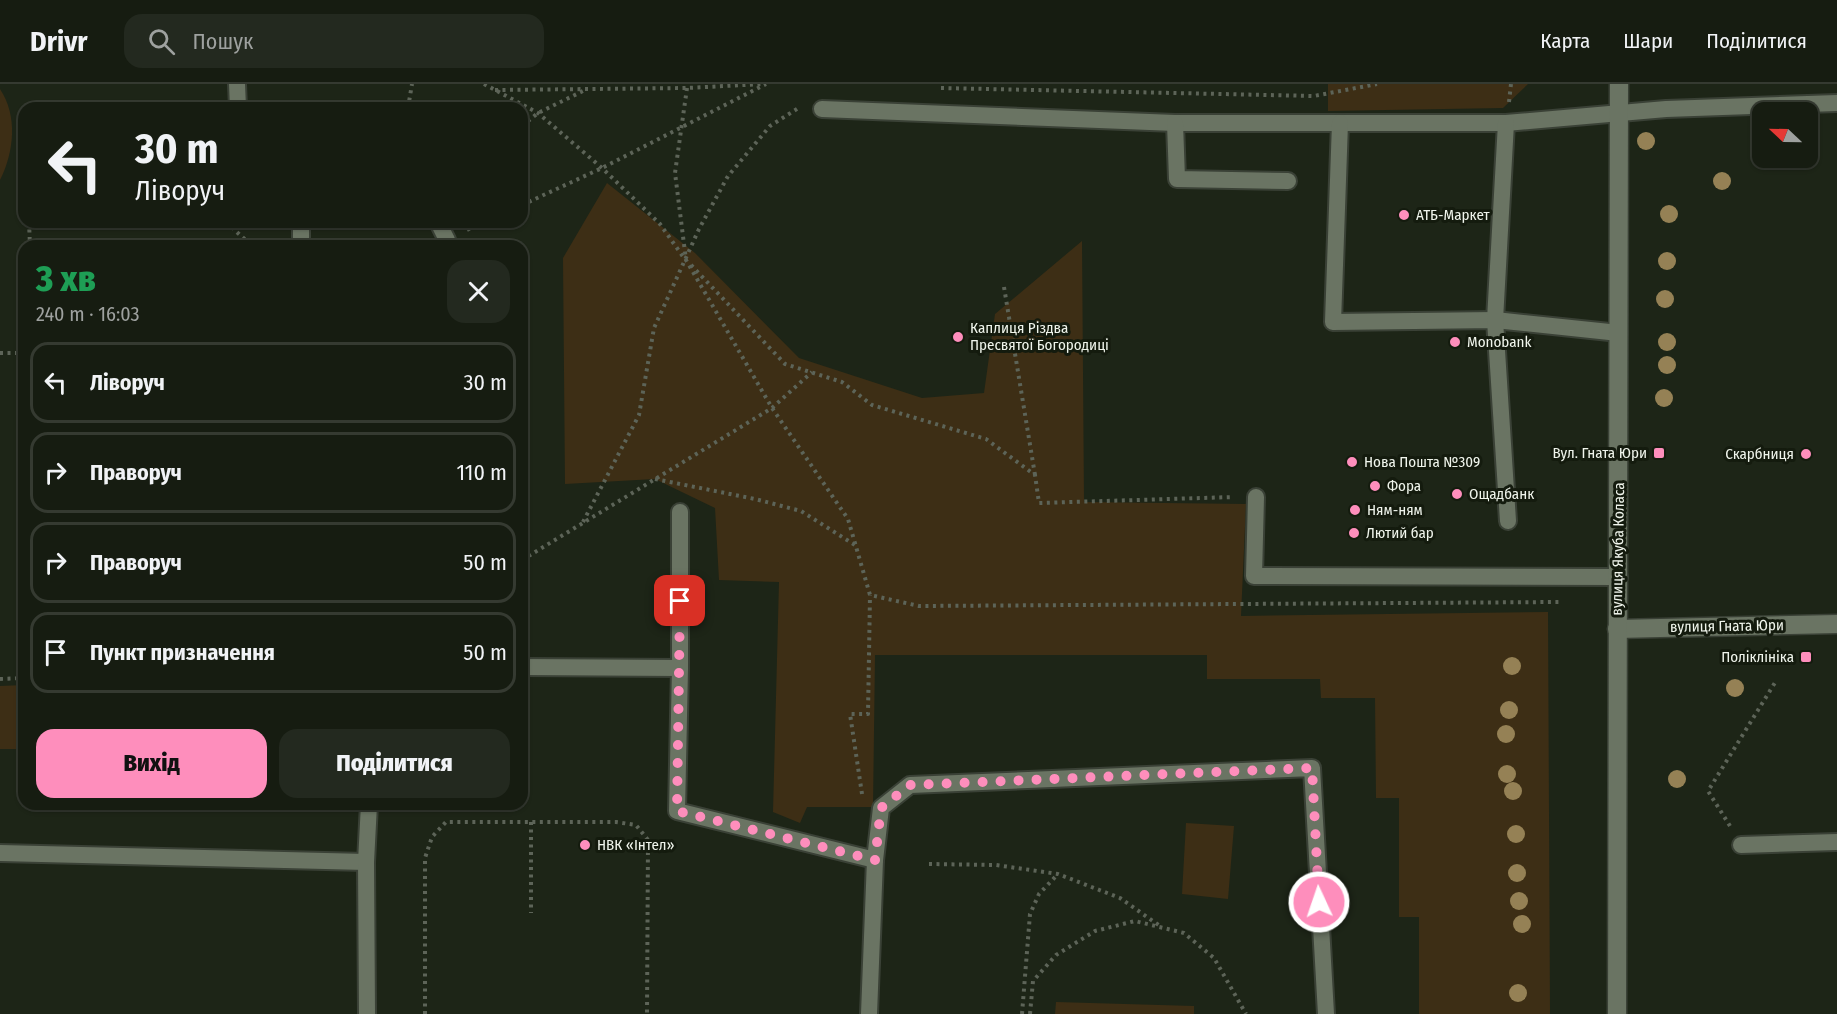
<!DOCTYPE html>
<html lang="uk">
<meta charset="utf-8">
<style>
:root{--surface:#161c11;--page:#23291f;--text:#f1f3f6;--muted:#9ea19f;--line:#353a31;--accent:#fe8ebc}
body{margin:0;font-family:"Fira Sans Condensed",sans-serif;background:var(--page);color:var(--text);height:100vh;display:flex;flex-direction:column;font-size:22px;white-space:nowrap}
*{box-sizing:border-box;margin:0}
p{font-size:20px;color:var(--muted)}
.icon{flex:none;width:33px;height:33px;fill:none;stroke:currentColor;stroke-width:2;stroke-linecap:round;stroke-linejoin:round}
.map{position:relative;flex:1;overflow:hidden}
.details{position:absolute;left:18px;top:156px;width:510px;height:570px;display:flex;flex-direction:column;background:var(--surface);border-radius:18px;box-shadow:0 2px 4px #0004,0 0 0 2px var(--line)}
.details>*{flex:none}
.hud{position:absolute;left:18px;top:18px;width:510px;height:126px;border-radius:18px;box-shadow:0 2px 4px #0004,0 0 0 2px var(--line);background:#161c11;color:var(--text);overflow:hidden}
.needle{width:39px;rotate:292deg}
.buttons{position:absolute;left:1752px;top:18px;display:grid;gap:12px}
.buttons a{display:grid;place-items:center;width:66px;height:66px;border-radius:12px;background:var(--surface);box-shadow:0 2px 4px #0004,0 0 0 2px var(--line);font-size:30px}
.pin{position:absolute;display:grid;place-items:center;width:51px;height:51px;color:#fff;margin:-26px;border-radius:12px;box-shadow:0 3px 9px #0006}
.me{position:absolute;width:66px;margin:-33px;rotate:357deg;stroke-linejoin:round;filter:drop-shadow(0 0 4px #0008)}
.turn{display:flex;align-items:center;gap:21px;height:126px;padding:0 18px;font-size:27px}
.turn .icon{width:78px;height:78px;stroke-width:2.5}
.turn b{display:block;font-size:42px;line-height:51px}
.round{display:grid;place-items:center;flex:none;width:63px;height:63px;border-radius:18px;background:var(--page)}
.overview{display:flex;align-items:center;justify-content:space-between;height:102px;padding:0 18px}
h1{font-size:36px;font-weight:800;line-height:45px;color:#1e9e55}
.primary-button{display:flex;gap:12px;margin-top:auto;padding:12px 18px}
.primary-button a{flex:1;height:69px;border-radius:18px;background:var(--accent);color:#111;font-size:24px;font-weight:800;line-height:69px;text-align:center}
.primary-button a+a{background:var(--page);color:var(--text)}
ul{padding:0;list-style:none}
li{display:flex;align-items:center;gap:18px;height:81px;margin:0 12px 9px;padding:0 6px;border:3px solid var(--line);border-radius:18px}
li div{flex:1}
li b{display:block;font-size:22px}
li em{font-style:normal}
header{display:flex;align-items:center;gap:36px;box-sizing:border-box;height:84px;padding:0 30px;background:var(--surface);border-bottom:2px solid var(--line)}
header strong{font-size:28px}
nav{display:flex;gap:33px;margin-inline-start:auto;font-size:21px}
.search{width:420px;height:54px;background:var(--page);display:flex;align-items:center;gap:15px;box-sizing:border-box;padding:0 21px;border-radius:18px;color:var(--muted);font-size:22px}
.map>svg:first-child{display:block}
</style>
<header>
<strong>Drivr</strong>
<div class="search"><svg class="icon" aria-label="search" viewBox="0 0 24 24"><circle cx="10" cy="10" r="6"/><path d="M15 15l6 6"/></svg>Пошук</div>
<nav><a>Карта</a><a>Шари</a><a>Поділитися</a></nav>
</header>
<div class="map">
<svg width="1837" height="930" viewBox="0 0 1837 930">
<rect width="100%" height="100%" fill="#1d2517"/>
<g fill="#3d2e15">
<polygon points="1328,0 1528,0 1503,24 1328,27"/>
<path d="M 0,5 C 18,32 14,68 0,96 Z"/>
<polygon points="607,99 695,169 799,274 922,314 984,309 995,230 1082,157 1084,418 1246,420 1241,532 1548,528 1550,930 1419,930 1419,833 1399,833 1399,714 1376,714 1375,614 1321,614 1320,595 1207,595 1207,571 875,571 873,723 807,723 800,739 773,728 779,498 719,496 715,424 655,395 565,400 563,174"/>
<polygon points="24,601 24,665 0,665 0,602"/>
<polygon points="1186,739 1234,742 1228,815 1182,810"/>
<polygon points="1056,918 1194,922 1194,930 1055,930"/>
</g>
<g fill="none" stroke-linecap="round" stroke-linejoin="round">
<defs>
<g id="service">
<polyline points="237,0 238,24"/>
<polyline points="822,25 1175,39 1506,39 1666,25 1837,19"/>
<polyline points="1175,39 1177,95 1288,97"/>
<polyline points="1340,39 1333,238 1495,236 1619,249"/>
<polyline points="1506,39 1495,236 1508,437"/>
<polyline points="301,138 301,162"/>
<polyline points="438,138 447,156 446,162"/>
<polyline points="1256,413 1254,492 1619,493"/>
<polyline points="680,428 680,584 677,727 875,776"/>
<polyline points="522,583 680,584"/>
<polyline points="1741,761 1837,758"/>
<polyline points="0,769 366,778"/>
<polyline points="367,930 366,778 369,720"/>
<polyline points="869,930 875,776 881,724 910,701 1312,684 1326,930"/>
</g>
<g id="tertiary">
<polyline points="1617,545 1837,540"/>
<polyline points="1617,930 1619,0"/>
</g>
</defs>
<use href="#service" stroke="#3a4136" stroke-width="20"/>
<use href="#tertiary" stroke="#3a4136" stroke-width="21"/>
<g stroke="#5d6458" stroke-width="4" stroke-dasharray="3 4.5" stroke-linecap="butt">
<polyline points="484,0 538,29 602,84 660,140 684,174"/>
<polyline points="687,4 675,89 686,176 772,324 848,435 870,511 919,522 1560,518"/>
<polyline points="941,4 1314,12 1377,0"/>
<polyline points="495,6 687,4 762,0"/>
<polyline points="1509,18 1511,0"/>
<polyline points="408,24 412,0"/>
<polyline points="522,42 538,29 585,6"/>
<polyline points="522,121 602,84 766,0"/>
<polyline points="29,138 30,162"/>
<polyline points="226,138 252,162"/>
<polyline points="467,146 485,138"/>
<polyline points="691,181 785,280 842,298 872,321 986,355 1035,391 1039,419 1234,413"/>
<polyline points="1004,203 1035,391"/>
<polyline points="0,269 24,269"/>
<polyline points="655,395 755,415 801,427 855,461"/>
<polyline points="583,438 639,331 654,244 699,145 728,92 770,42 800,23"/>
<polyline points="522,476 772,324 812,288"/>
<polyline points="0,595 24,594"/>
<polyline points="862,710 850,630 868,630 870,511"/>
<polyline points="531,738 531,829"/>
<polyline points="1730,742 1708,707 1776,597"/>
<polyline points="929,780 996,781 1058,790 1120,814 1160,842"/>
<polyline points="425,930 425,774 432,753 446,738 616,738 636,741 648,756 647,930"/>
<polyline points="1022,930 1030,830 1039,810 1057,791"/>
<polyline points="1030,930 1033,897 1056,871 1095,847 1135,837 1184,849 1214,874 1246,930"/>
</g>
<use href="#service" stroke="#6a7463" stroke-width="16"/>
<use href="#tertiary" stroke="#6a7463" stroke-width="18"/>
</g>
<g fill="#958155">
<circle cx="1646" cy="57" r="9"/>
<circle cx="1722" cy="97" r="9"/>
<circle cx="1669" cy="130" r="9"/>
<circle cx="1667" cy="177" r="9"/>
<circle cx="1665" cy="215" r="9"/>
<circle cx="1667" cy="258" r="9"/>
<circle cx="1667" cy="281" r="9"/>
<circle cx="1664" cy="314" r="9"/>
<circle cx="1512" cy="582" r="9"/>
<circle cx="1735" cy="604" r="9"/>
<circle cx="1509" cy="626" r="9"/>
<circle cx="1506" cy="650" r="9"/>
<circle cx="1507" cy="690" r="9"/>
<circle cx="1677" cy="695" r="9"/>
<circle cx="1513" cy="707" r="9"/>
<circle cx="1516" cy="750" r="9"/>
<circle cx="1517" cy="789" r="9"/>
<circle cx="1519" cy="817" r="9"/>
<circle cx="1522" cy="840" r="9"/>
<circle cx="1518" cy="909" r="9"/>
</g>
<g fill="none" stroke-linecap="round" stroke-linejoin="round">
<polyline stroke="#fe8ebc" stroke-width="10" stroke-dasharray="0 18" points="680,517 677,727 875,776 881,724 910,701 1312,684 1319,818"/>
</g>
<g fill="#fe8ebc" stroke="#141b0e" stroke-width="2">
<circle cx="1404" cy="131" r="6"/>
<circle cx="958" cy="253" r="6"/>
<circle cx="1455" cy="258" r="6"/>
<rect x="1653" y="363" width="12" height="12" rx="3"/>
<circle cx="1806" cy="370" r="6"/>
<circle cx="1352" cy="378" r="6"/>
<circle cx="1375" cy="402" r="6"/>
<circle cx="1457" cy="410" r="6"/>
<circle cx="1355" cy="426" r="6"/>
<circle cx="1354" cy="449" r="6"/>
<rect x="1800" y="567" width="12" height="12" rx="3"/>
<circle cx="585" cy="761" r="6"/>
</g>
<g text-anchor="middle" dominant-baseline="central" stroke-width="6" stroke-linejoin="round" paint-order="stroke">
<g font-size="15" fill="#f0f5ec" stroke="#141b0e" text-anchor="start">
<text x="1416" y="131">АТБ-Маркет</text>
<text x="970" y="244">Каплиця Різдва<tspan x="970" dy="17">Пресвятої Богородиці</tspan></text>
<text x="1467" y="258">Monobank</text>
<text x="1647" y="369" text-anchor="end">Вул. Гната Юри</text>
<text x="1794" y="370" text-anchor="end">Скарбниця</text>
<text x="1364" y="378">Нова Пошта №309</text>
<text x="1387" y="402">Фора</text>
<text x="1469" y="410">Ощадбанк</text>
<text x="1367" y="426">Ням-ням</text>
<text x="1366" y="449">Лютий бар</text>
<text x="1794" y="573" text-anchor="end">Поліклініка</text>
<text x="597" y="761">НВК «Інтел»</text>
</g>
<g font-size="15" fill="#f0f5ec" stroke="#141b0e">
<text transform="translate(1618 465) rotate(-89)">вулиця Якуба Коласа</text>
<text transform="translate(1727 542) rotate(-1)">вулиця Гната Юри</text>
</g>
</g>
</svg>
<div class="buttons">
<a><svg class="needle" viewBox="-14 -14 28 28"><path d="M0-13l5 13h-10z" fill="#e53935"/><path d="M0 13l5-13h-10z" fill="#9ea19f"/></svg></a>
</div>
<div class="pin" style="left:680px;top:517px;background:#d93025"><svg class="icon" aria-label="arrive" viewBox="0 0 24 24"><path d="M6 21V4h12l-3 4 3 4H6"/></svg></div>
<svg class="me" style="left:1319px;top:818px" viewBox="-20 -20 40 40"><circle r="17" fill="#fe8ebc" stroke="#fff" stroke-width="3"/><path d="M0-11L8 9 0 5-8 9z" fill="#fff"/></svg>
<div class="hud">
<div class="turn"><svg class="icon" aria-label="left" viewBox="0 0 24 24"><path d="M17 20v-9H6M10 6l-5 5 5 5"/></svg><div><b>30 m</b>Ліворуч</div></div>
</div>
<section class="details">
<div class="overview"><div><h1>3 хв</h1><p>240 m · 16:03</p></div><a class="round"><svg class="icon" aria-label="close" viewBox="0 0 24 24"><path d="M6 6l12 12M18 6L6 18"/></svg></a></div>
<ul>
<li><svg class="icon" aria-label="left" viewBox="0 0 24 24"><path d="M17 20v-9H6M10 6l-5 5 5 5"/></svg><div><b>Ліворуч</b></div><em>30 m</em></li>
<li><svg class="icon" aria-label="right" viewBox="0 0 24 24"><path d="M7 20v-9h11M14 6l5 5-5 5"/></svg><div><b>Праворуч</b></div><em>110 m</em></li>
<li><svg class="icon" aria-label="right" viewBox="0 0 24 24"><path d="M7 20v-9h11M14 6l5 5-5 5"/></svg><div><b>Праворуч</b></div><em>50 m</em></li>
<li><svg class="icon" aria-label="arrive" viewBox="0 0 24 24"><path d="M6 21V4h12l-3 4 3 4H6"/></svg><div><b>Пункт призначення</b></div><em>50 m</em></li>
</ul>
<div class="primary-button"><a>Вихід</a><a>Поділитися</a></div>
</section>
</div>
